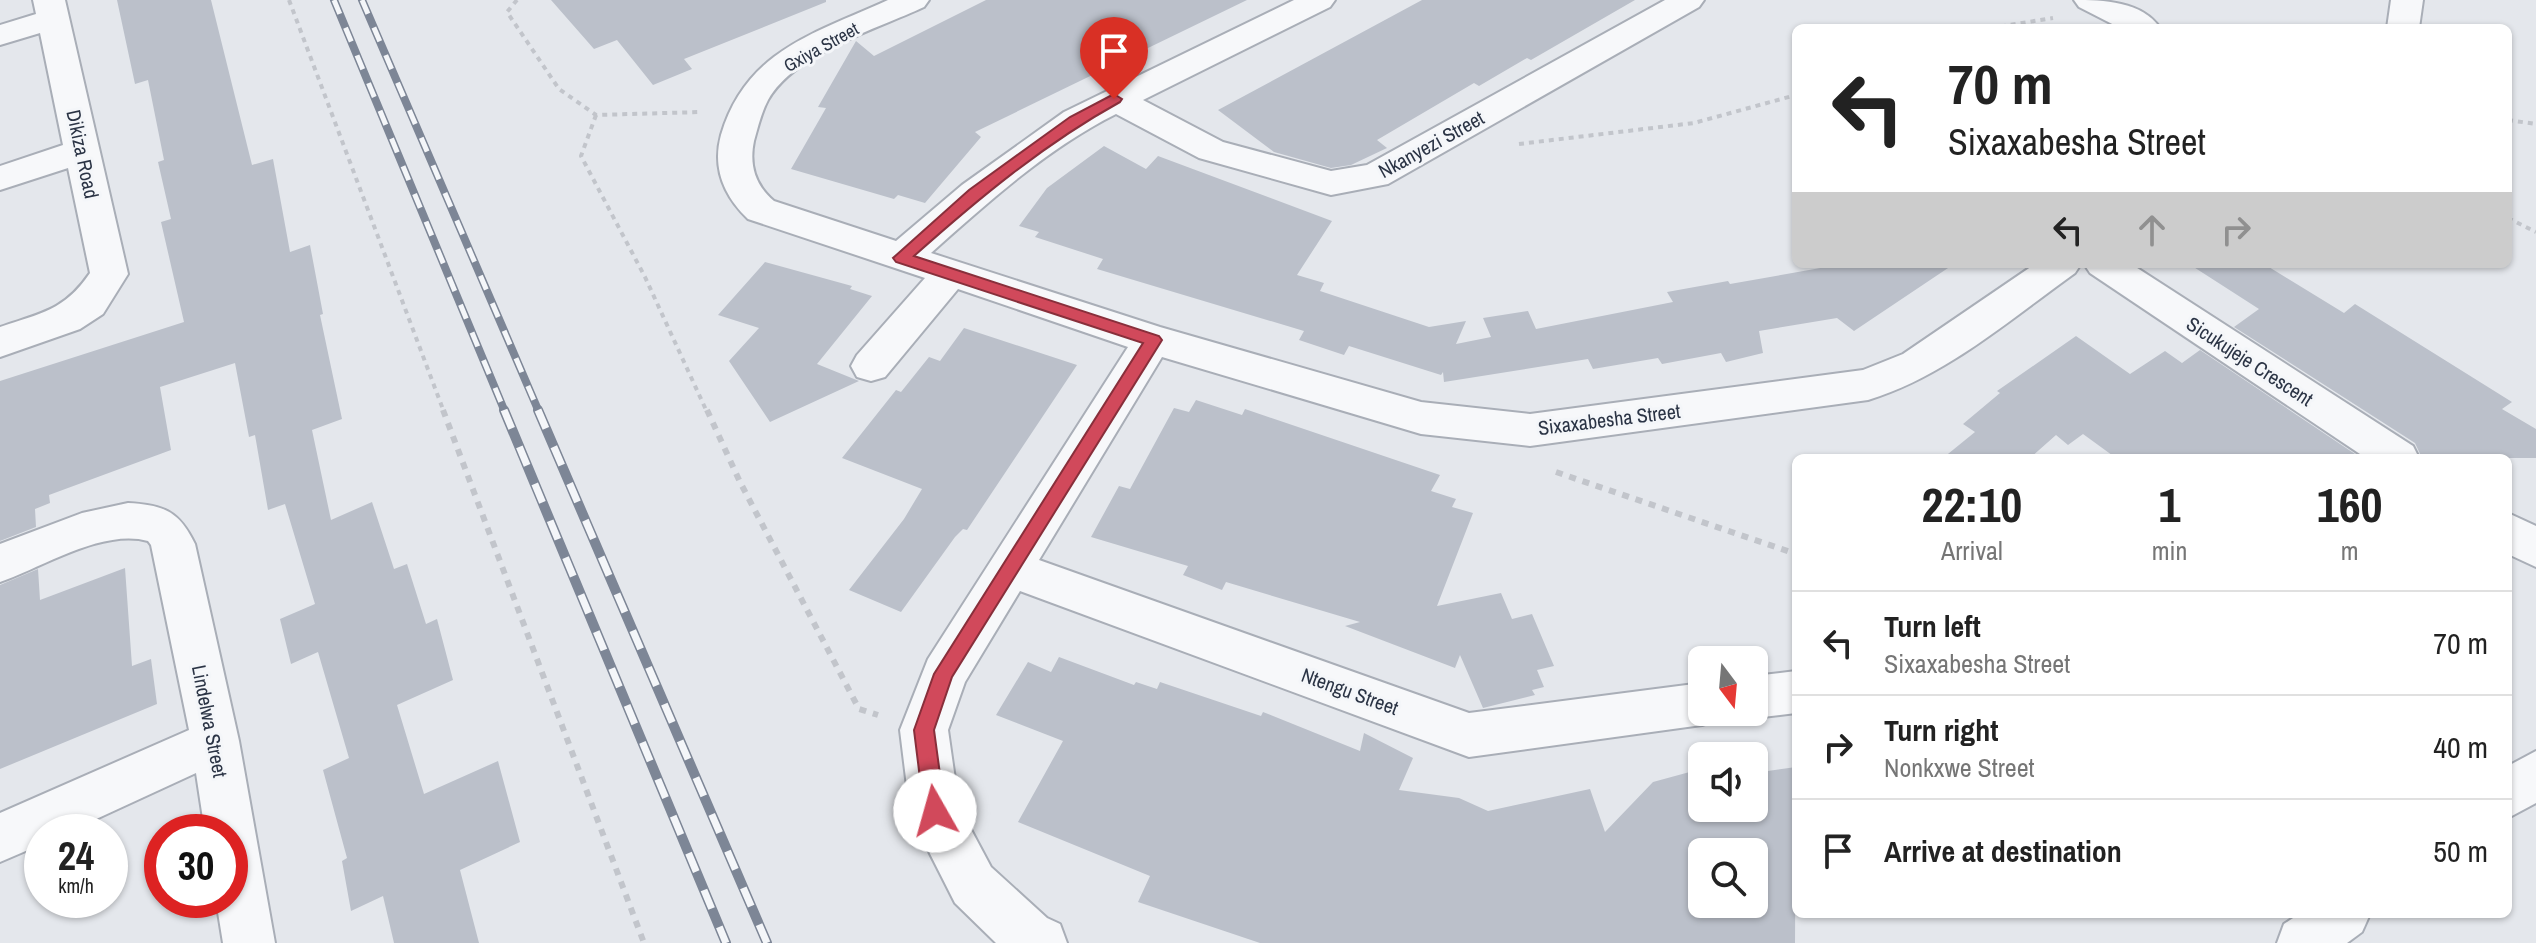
<!DOCTYPE html>
<style>
:root{--surface:#fff;--page:#f6f6f6;--text:#222;--muted:#767676;--line:#e0e0e0}
body{margin:0;font-family:"Archivo Narrow",sans-serif;background:var(--page);color:var(--text);height:100vh;display:flex;flex-direction:column;font-size:30px;white-space:nowrap}
*{box-sizing:border-box;margin:0}
p{font-size:26px;color:var(--muted)}
.icon{flex:none;width:44px;height:44px;fill:none;stroke:currentColor;stroke-width:2;stroke-linecap:round;stroke-linejoin:round}
.map{position:relative;flex:1;overflow:hidden}
.drawer{position:absolute;left:1792px;top:454px;width:720px;height:464px;display:flex;flex-direction:column;background:var(--surface);border-radius:12px;box-shadow:0 2px 6px #0004}
.drawer>*{flex:none}
.hud{position:absolute;left:1792px;top:24px;width:720px;height:244px;border-radius:12px;box-shadow:0 2px 6px #0004;background:#fff;color:var(--text);overflow:hidden}
.needle{width:52px;rotate:164deg}
.buttons{position:absolute;left:1688px;top:646px;display:grid;gap:16px}
.buttons a{display:grid;place-items:center;width:80px;height:80px;border-radius:12px;background:var(--surface);box-shadow:0 2px 6px #0004;font-size:40px}
.speed{position:absolute;left:24px;top:814px;display:flex;gap:16px;font-size:40px;font-weight:700;text-align:center}
.speed>*{display:grid;place-content:center;width:104px;height:104px;border-radius:50%;background:var(--surface);box-shadow:0 2px 6px #0004;line-height:1}
.speed small{font-size:20px;font-weight:400}
.speed .limit{border:12px solid #d22;background:#fff;color:#111}
.pin{position:absolute;display:grid;place-items:center;width:68px;height:68px;color:#fff;margin:-82px -34px;border-radius:50% 50% 50% 0;rotate:-45deg;box-shadow:0 0 8px #0007}
.pin .icon{rotate:45deg}
.me{position:absolute;width:88px;margin:-44px;rotate:353deg;stroke-linejoin:round;filter:drop-shadow(0 0 6px #0008)}
.turn{display:flex;align-items:center;gap:28px;height:168px;padding:0 24px;font-size:36px}
.turn .icon{width:104px;height:104px;stroke-width:2.5}
.turn b{display:block;font-size:56px;line-height:68px}
.lanes{display:flex;align-items:center;height:76px;padding:0 24px;background:#0003;justify-content:center;gap:40px;direction:ltr}
.lanes .off{opacity:.35}
.eta{display:flex;justify-content:space-evenly;align-items:center;height:136px;text-align:center}
.eta b{font-size:48px;font-weight:700;line-height:56px}
ul{padding:0;list-style:none}
li{display:flex;align-items:center;gap:24px;height:104px;padding:0 24px;border-top:2px solid var(--line)}
li div{flex:1}
li b{display:block;font-size:30px}
li em{font-style:normal}
.map>svg:first-child{display:block}
</style>
<div class="map">
<svg width="2536" height="943" viewBox="0 0 2536 943">
<rect width="100%" height="100%" fill="#e4e7ec"/>
<g fill="#bbc0ca" fill-rule="evenodd">
<polygon points="117,0 211,0 252,165 273,159 290,252 310,245 323,314 320,315 342,419 312,430 331,520 372,502 394,569 407,564 426,624 437,619 453,680 397,705 424,794 498,761 520,842 460,870 479,943 394,943 383,896 351,911 342,861 347,858 323,770 349,758 318,652 291,664 280,619 315,604 285,504 268,510 255,435 249,437 235,363 160,387 171,450 49,495 50,503 35,509 36,527 0,541 0,381 184,322 161,222 171,219 158,162 164,160 148,80 135,84"/>
<polygon points="551,0 826,0 826,2 684,59 692,69 653,85 617,40 594,49"/>
<polygon points="986,0 1247,0 975,132 981,137 925,203 898,195 894,199 791,169 826,108 818,107 856,41 874,56"/>
<polygon points="1422,0 1635,0 1531,60 1527,58 1479,86 1474,83 1377,140 1387,148 1351,165 1331,168 1274,152 1218,110"/>
<polygon points="1104,146 1146,169 1158,156 1332,221 1297,275 1324,283 1320,291 1429,327 1466,321 1456,344 1491,337 1483,318 1528,311 1536,329 1673,302 1667,292 1728,281 1730,284 1843,264 1954,264 1854,331 1837,318 1759,331 1763,353 1726,362 1721,353 1662,364 1658,358 1593,369 1588,359 1444,382 1443,372 1441,375 1349,346 1344,355 1299,340 1304,331 1097,269 1103,259 1035,237 1039,232 1019,226 1047,188"/>
<polygon points="765,262 852,286 850,289 872,296 817,364 859,381 770,422 729,361 759,328 718,315"/>
<polygon points="2189,264 2264,264 2344,313 2355,304 2512,402 2502,409 2536,429 2536,458 2422,458 2415,443 2234,327 2259,309"/>
<polygon points="964,328 1077,365 967,530 963,529 955,537 901,612 849,590 904,519 922,489 842,458 896,390 901,392 929,357 940,361"/>
<polygon points="2076,336 2130,374 2165,351 2182,363 2200,350 2361,458 2116,458 2083,434 2068,445 2056,435 2030,458 1943,458 1975,432 1963,424 2000,393 1997,391"/>
<polygon points="1196,400 1242,415 1245,409 1440,475 1431,491 1456,499 1452,507 1473,513 1437,606 1501,593 1512,619 1532,614 1554,666 1537,670 1544,687 1532,690 1535,695 1483,708 1460,655 1455,668 1345,626 1360,622 1226,582 1222,590 1183,575 1188,566 1091,537 1119,486 1130,489 1174,408 1189,412"/>
<polygon points="125,568 132,666 151,659 157,704 0,769 0,585 38,569 40,600"/>
<path d="M 1059,657 L 1134,685 L 1136,682 L 1157,689 L 1160,682 L 1261,716 L 1263,712 L 1360,751 L 1364,733 L 1413,758 L 1399,790 L 1459,798 L 1488,811 L 1590,789 L 1605,832 L 1653,782 L 1697,770 L 1702,779 L 1702,808 L 1754,808 L 1754,773 L 1796,767 L 1795,943 L 1260,943 L 1138,902 L 1150,876 L 1018,822 L 1063,741 L 996,715 L 1028,662 L 1051,672 ZM 1702,852 L 1754,852 L 1754,904 L 1702,904 Z"/>
</g>
<g fill="none" stroke-linecap="round" stroke-linejoin="round">
<defs>
<g id="street">
<path d="M 33,0 L 65,0 L 128,274 L 103,314 L 80,329 L 0,357 L 0,327 C 41,313 64,311 90,273 L 68,168 L 0,190 L 0,166 L 63,145 L 40,33 L 0,45 L 0,25 L 36,14 Z"/>
<path d="M 888,0 L 929,0 L 924,7 C 877,29 795,53 768,100 C 761,113 758,127 754,141 C 749,165 755,185 774,201 L 896,241 L 962,185 L 1064,112 L 1294,0 L 1335,0 L 1330,7 L 1143,100 L 1223,142 L 1331,171 L 1367,165 L 1665,0 L 1704,0 L 1699,7 L 1388,184 L 1331,195 L 1199,158 L 1116,114 C 1048,148 988,202 931,253 L 1160,327 L 1421,402 L 1530,414 L 1863,370 L 1903,354 L 2035,264 L 2081,264 L 2075,273 C 2009,320 1946,376 1868,400 L 1530,446 L 1421,434 L 1162,357 L 1039,560 L 1469,713 L 1702,683 L 1702,712 L 1722,712 L 1719,719 L 1702,725 L 1469,757 L 1020,591 L 965,682 L 948,730 L 959,807 L 991,867 L 1047,918 L 1060,924 L 1067,943 L 996,943 L 955,903 L 917,828 L 910,811 L 900,730 L 928,659 L 1128,347 L 958,289 L 885,377 L 871,381 L 857,377 L 851,366 L 857,355 L 925,278 L 748,219 C 724,196 712,168 721,135 C 746,50 816,33 888,0 Z"/>
<path d="M 2074,0 C 2103,0 2142,1 2160,28 L 2120,28 L 2079,7 Z"/>
<polygon points="2391,0 2423,0 2419,28 2387,28"/>
<polygon points="2084,264 2131,264 2413,446 2419,458 2366,458 2090,273"/>
<path d="M 128,503 C 164,505 179,511 195,544 L 239,741 L 275,943 L 223,943 L 216,900 L 230,900 L 230,832 L 205,832 L 196,773 L 68,832 L 42,832 L 42,844 L 0,862 L 0,813 L 189,730 L 151,545 L 148,541 C 103,528 41,568 0,582 L 0,544 L 82,513 Z"/>
<polygon points="2508,513 2536,526 2536,567 2508,554"/>
<polygon points="1796,671 1796,713 1754,718 1738,712 1754,712 1754,676"/>
<polygon points="2536,751 2536,803 2508,818 2508,766"/>
<polygon points="2299,914 2370,914 2362,932 2347,943 2277,943 2284,924"/>
</g>
</defs>
<use href="#street" stroke="#a9aeb7" stroke-width="4"/>
<g stroke="#c2c5cb" stroke-width="4" stroke-dasharray="5 5" stroke-linecap="butt">
<polyline points="289,0 444,412"/>
<polyline points="517,0 507,12 559,89 596,115 701,112"/>
<polyline points="1991,28 2053,18"/>
<polyline points="596,115 581,156 645,277 707,412"/>
<polyline points="2508,120 2536,124"/>
<polyline points="1519,144 1694,123 1796,95"/>
<polyline points="2508,218 2536,232"/>
</g>
<g stroke="#c2c5cb" stroke-width="6" stroke-dasharray="7 7" stroke-linecap="butt">
<polyline points="443,410 644,943"/>
<polyline points="707,410 740,482 859,709 878,715"/>
<polyline points="1556,472 1796,554"/>
</g>
<use href="#street" fill="#f7f8fa" fill-rule="evenodd"/>
<defs>
<g id="rail-far1">
<polyline points="334,0 505,412"/>
<polyline points="362,0 539,412"/>
</g>
<g id="rail">
<polyline points="504,410 726,943"/>
<polyline points="538,410 767,943"/>
</g>
</defs>
<use href="#rail-far1" stroke="#7d8696" stroke-width="8"/>
<use href="#rail" stroke="#7d8696" stroke-width="10"/>
<use href="#rail-far1" stroke="#f4f6f9" stroke-width="5" stroke-dasharray="15" stroke-linecap="butt"/>
<use href="#rail" stroke="#f4f6f9" stroke-width="7" stroke-dasharray="20" stroke-linecap="butt"/>
</g>
<path fill="#d1495b" stroke="#882f3b" stroke-width="2" d="M 1114,94 L 1122,99 L 1120,102 C 1044,144 978,199 914,256 L 1159,336 L 1162,340 L 952,677 L 934,730 L 945,811 L 942,818 L 935,821 L 927,818 L 924,811 L 914,730 L 934,674 L 1143,343 L 896,262 L 893,258 L 969,190 L 1070,117 Z"/>
<g text-anchor="middle" dominant-baseline="central" stroke-width="6" stroke-linejoin="round" paint-order="stroke">
<g font-size="18" fill="#2b3445" stroke="#f4f6f9">
<text transform="translate(821 47) rotate(-29)">Gxiya Street</text>
</g>
<g font-size="20" fill="#2b3445" stroke="#f4f6f9">
<text transform="translate(1431 144) rotate(-29)">Nkanyezi Street</text>
<text transform="translate(83 154) rotate(78)">Dikiza Road</text>
<text transform="translate(2250 361) rotate(33)">Sicukujeje Crescent</text>
<text transform="translate(1609 419) rotate(-7)">Sixaxabesha Street</text>
<text transform="translate(1350 691) rotate(20)">Ntengu Street</text>
<text transform="translate(210 721) rotate(79)">Lindelwa Street</text>
</g>
</g>
</svg>
<div class="buttons">
<a><svg class="needle" viewBox="-14 -14 28 28"><path d="M0-13l5 13h-10z" fill="#e53935"/><path d="M0 13l5-13h-10z" fill="#767676"/></svg></a>
<a><svg class="icon" aria-label="sound" viewBox="0 0 24 24"><path d="M4 9h4l5-4v14l-5-4H4zM17 9q2 3 0 6"/></svg></a>
<a><svg class="icon" aria-label="search" viewBox="0 0 24 24"><circle cx="10" cy="10" r="6"/><path d="M15 15l6 6"/></svg></a>
</div>
<div class="speed"><div>24<small>km/h</small></div><div class="limit">30</div></div>
<div class="pin" style="left:1114px;top:99px;background:#d93025"><svg class="icon" aria-label="arrive" viewBox="0 0 24 24"><path d="M6 21V4h12l-3 4 3 4H6"/></svg></div>
<svg class="me" style="left:935px;top:811px" viewBox="-20 -20 40 40"><circle r="19" fill="#fff"/><path d="M0-13L10 11 0 6-10 11z" fill="#d1495b"/></svg>
<div class="hud">
<div class="turn"><svg class="icon" aria-label="left" viewBox="0 0 24 24"><path d="M17 20v-9H6M10 6l-5 5 5 5"/></svg><div><b>70 m</b>Sixaxabesha Street</div></div>
<div class="lanes"><svg class="icon" aria-label="left" viewBox="0 0 24 24"><path d="M17 20v-9H6M10 6l-5 5 5 5"/></svg><svg class="icon off" aria-label="ahead" viewBox="0 0 24 24"><path d="M12 20V5M6 11l6-6 6 6"/></svg><svg class="icon off" aria-label="right" viewBox="0 0 24 24"><path d="M7 20v-9h11M14 6l5 5-5 5"/></svg></div>
</div>
<section class="drawer">
<div class="eta">
<div><b>22:10</b><p>Arrival</p></div>
<div><b>1</b><p>min</p></div>
<div><b>160</b><p>m</p></div>
</div>
<ul>
<li><svg class="icon" aria-label="left" viewBox="0 0 24 24"><path d="M17 20v-9H6M10 6l-5 5 5 5"/></svg><div><b>Turn left</b><p>Sixaxabesha Street</p></div><em>70 m</em></li>
<li><svg class="icon" aria-label="right" viewBox="0 0 24 24"><path d="M7 20v-9h11M14 6l5 5-5 5"/></svg><div><b>Turn right</b><p>Nonkxwe Street</p></div><em>40 m</em></li>
<li><svg class="icon" aria-label="arrive" viewBox="0 0 24 24"><path d="M6 21V4h12l-3 4 3 4H6"/></svg><div><b>Arrive at destination</b></div><em>50 m</em></li>
</ul>
</section>
</div>
